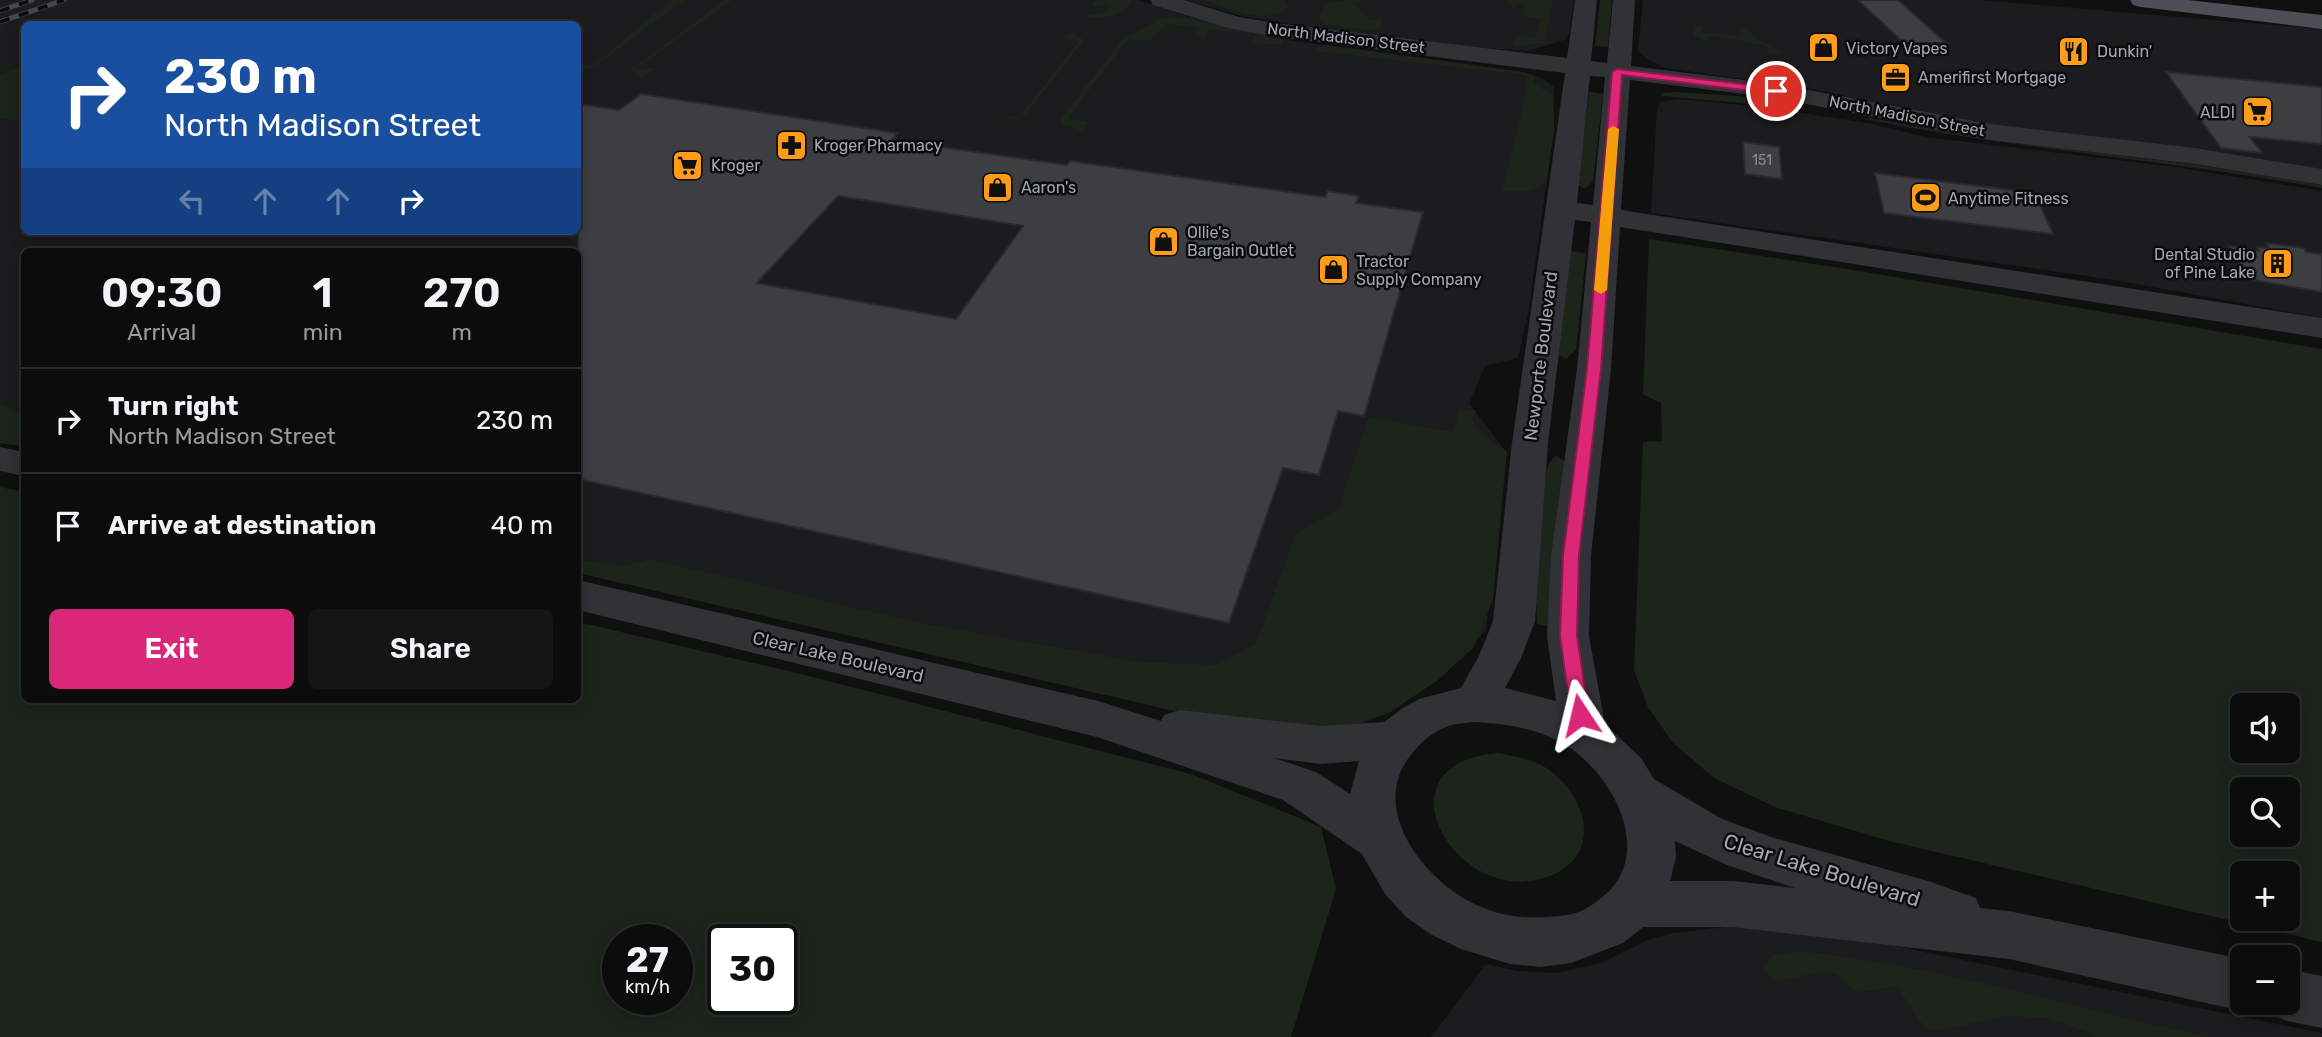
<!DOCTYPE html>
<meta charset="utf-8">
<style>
:root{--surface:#0c0c0d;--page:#151516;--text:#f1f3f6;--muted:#9a9b9d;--line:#2c2c2e;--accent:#db2777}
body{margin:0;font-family:Rubik,sans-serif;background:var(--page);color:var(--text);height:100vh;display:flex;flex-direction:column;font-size:26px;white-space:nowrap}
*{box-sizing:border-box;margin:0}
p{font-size:23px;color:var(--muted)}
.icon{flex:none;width:38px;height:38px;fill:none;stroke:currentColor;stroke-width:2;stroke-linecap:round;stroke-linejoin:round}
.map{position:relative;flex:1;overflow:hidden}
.side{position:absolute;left:21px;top:248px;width:560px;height:455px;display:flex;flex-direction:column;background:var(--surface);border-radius:10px;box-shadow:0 4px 18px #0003,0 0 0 2px var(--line)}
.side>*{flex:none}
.banner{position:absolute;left:21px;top:21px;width:560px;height:214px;border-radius:10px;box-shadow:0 4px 18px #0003,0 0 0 2px var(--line);background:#1a4fa0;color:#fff;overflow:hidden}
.buttons{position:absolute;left:2230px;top:693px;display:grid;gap:14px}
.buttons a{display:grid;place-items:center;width:70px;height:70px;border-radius:10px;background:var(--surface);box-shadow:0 4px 18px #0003,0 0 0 2px var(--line);font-size:35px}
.speed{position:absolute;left:602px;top:924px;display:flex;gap:14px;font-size:35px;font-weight:700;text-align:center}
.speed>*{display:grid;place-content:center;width:91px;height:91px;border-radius:50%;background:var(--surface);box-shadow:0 4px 18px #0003,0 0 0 2px var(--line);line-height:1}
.speed small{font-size:18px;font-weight:400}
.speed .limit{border:4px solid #111;border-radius:10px;background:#fff;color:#111}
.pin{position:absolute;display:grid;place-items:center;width:60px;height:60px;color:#fff;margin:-30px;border:4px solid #fff;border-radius:50%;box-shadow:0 2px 7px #0007}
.me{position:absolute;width:77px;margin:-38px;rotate:350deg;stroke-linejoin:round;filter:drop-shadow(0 0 5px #0008)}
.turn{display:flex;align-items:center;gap:24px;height:147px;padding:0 28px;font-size:32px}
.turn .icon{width:91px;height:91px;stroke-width:2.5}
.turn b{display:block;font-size:49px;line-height:60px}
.lanes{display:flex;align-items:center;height:66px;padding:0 28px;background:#0003;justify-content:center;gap:35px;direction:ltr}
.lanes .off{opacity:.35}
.eta{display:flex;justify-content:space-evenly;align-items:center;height:119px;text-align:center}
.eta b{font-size:42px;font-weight:600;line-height:49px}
.action{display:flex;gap:14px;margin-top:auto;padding:14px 28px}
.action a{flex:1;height:80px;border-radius:10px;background:var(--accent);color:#fff;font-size:28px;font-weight:600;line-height:80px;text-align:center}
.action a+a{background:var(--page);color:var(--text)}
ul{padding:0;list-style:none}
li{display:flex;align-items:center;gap:21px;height:105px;padding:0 28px;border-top:2px solid var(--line)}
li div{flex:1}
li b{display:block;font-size:26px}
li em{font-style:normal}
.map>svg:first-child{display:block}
</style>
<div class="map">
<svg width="2322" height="1037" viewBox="0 0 2322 1037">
<rect width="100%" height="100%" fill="#101011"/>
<g fill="#1c1c1e" fill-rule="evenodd">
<path d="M 0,0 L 1139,0 L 1196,19 L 1281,39 L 1523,72 L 1544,79 L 1554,87 L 1554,129 L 1529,308 L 1518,358 L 1485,366 L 1469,404 L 1504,449 L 1486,631 L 1411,698 L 1317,729 L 578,571 L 578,252 L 24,252 L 24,446 L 0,441 ZM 24,24 L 578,24 L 578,231 L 24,231 Z"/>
<polygon points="1186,0 1574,0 1569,34 1564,40 1528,51 1455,46 1322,29 1242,16"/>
<polygon points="1643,0 1979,0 2322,29 2322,170 2212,151 1965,122 1817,90 1666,68 1647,59 1638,50"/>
<polygon points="1678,99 1766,107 1872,124 1926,137 2174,167 2322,191 2322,318 2115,280 1651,213 1657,109 1661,102"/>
<polygon points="1752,924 1816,930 2322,1033 2322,1037 1431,1037 1486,964 1518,971 1557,973 1601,963 1648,940 1674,933"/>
</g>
<g fill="#1c241c" fill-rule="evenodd">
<polygon points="671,0 684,0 596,65 578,74 578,64 594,65"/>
<polygon points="725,0 732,0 635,69 656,69 641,77 631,70"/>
<path d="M 1096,0 L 1130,0 L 1132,2 C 1124,18 1098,20 1083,16 L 1104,12 L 1109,5 L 1092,6 Z"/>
<path d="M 1204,0 L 1284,0 L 1289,6 C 1267,28 1230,8 1204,0 Z"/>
<path d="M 1347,0 L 1370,0 L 1353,2 L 1369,20 L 1384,19 L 1378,31 L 1325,25 L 1320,21 C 1320,3 1332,2 1347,0 Z"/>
<polygon points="1505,0 1553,0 1544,43 1514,46 1512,42 1519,36 1536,37 1541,19 1523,16 1526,5 1516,4 1514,8"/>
<polygon points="1600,0 1612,0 1608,47 1595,46"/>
<polygon points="1175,16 1281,39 1284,45 1250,43 1255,34 1210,29 1205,36 1196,35 1200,28 1167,24 1149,41 1128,39 1068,118 1089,122 1083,131 1061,124 1062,117 1122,40 1158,20"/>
<polygon points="1698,25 1702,26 1701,32 1739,36 1741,29 1746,28 1760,41 1782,52 1767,53 1768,46 1710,35 1705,42 1694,35 1694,26"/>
<polygon points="1072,32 1084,40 1025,115 1009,120 997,119 1020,116 1077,44 1078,41 1063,38"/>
<polygon points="1327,45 1523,72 1535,76 1533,82 1542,89 1553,93 1554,129 1547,181 1532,191 1502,191 1526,93 1526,75 1316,51 1318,47"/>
<polygon points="24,66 24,122 0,118 0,75"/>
<polygon points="1589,92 1603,94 1593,181 1585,189 1578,185"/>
<path d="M 1675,92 C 1698,94 1794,97 1806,109 L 1662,96 L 1661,93 Z"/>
<path d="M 1870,118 L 2006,142 L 2192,164 L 2322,185 L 2322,188 C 2170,160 2015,149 1864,119 Z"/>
<path d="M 1649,239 L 1848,269 L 2322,349 L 2322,942 L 1889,841 L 1775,807 L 1714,778 L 1673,743 L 1648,707 L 1634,670 L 1643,442 L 1662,441 L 1661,403 L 1643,394 ZM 2242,705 L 2287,705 L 2287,751 L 2242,751 ZM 2242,789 L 2287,789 L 2287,835 L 2242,835 ZM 2242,873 L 2287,873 L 2287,919 L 2242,919 Z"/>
<polygon points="1571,251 1586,253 1576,350 1566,359 1558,355"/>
<polygon points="0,405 24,412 24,446 0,443"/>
<polygon points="1459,409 1476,410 1472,420 1491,442 1507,451 1493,599 1474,647 1438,680 1389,713 1356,725 1290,730 1183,713 578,573 578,560 625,566 650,559 915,622 1139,662 1216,665 1256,644 1295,535 1339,508 1368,417 1454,432"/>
<path d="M 1556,456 L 1566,462 L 1550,626 L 1537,624 C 1536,593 1530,473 1556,456 Z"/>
<path d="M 0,487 L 24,492 L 24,700 L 578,700 L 578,622 L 805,675 L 1194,775 L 1321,827 L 1336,889 L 1291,1037 L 0,1037 ZM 618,940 L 677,940 L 677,999 L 618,999 ZM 723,940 L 782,940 L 782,999 L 723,999 Z"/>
<path d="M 1497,753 C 1513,756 1529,758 1543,766 C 1587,792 1606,856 1547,877 C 1458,909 1371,765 1497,753 Z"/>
<path d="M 1799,951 C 1939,966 2072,1007 2208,1037 L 2102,1037 L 2048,1018 L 2004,1016 L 1938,1031 L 1924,1027 L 1897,986 L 1860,992 L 1849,987 L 1836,974 L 1824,971 L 1775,982 L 1762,968 L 1773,955 Z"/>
</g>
<g fill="#3c3e41" stroke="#2a2a2d" stroke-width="2" fill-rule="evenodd">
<polygon points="1858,0 1898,0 1946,43 1904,43"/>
<polygon points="2166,72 2322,87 2322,144 2250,137 2262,153 2221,148"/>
<path d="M 641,94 L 897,133 L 892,140 L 1067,165 L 1070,161 L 1325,197 L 1328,191 L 1359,196 L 1356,203 L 1423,212 L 1364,416 L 1338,411 L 1319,475 L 1283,468 L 1229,623 L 578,479 L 578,104 L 619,110 ZM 838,196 L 926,210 L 1023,226 L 956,319 L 757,283 Z"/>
<polygon points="1743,142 1779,147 1782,179 1745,174"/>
<polygon points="1875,173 2035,193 2053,234 1884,213"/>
<polygon points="2266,243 2304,248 2306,252 2322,254 2322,292 2248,279 2229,246 2259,251 2257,247 2269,248"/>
</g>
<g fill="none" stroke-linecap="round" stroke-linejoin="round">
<g fill="#303236" fill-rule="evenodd">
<path d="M 1150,0 L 1184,0 L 1239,17 L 1276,23 L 1567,58 L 1575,0 L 1597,0 L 1591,61 L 1607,63 L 1613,0 L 1635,0 L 1631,66 L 1776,84 L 1990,124 L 2195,148 L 2322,169 L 2322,185 L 2195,164 L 1990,140 L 1776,98 L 1630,80 L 1621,210 L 2322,318 L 2322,338 L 1620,227 L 1611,369 L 1591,556 L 1589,636 L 1605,724 L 1641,758 L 1654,779 L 1722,819 L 1774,838 L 1928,881 L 1976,898 L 1980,908 L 2009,911 L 2242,959 L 2242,1003 L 2261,1003 L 2242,1011 L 2009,959 L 1733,927 L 1643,927 L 1623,943 L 1571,963 L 1541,967 L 1510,964 L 1461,949 L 1432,935 L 1406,917 L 1385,894 L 1362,854 L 1283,800 L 1097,737 L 578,610 L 578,580 L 1098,701 L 1161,721 L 1164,715 L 1180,710 L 1321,726 L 1384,722 L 1403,708 L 1419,699 L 1461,688 L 1479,656 L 1493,621 L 1512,443 L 1565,73 L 1276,37 L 1228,28 L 1153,5 ZM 1590,76 L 1605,77 L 1593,205 L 1577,203 ZM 1575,220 L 1591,222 L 1577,369 L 1551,556 L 1547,636 L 1556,701 L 1505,688 L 1521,658 L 1535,621 L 1548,443 ZM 1475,722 C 1510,724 1541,729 1570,748 C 1617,780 1655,858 1600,899 C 1590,907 1580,913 1567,915 C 1539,919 1510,919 1484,908 C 1428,887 1362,807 1415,750 C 1423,740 1436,730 1449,726 C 1457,723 1467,723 1475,722 ZM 1274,758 L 1321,764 L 1359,761 L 1350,794 L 1316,772 ZM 1675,841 L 1727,865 L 1795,888 L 1733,881 L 1670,881 L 1676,857 Z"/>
<polygon points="0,447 24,452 24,476 0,471"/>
<polygon points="2287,969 2322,976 2322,1028 2287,1021 2268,1013 2264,1003 2287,1003"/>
</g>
<polygon fill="#4c4f56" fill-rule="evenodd" points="2130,0 2188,0 2322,15 2322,29 2141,7 2133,5"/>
<defs>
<g id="rail">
<polyline points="0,11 32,0"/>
<polyline points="0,22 64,0"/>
</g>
</defs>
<use href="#rail" stroke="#45484e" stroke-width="5"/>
<use href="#rail" stroke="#0b0b0c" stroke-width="3.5" stroke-dasharray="10" stroke-linecap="butt"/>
</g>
<polygon fill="#db2777" stroke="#8e194d" stroke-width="2" points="1617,69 1776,88 1782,91 1776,94 1622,75 1601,369 1579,556 1577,636 1589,715 1587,721 1580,723 1574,721 1571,715 1560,636 1563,556 1587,369 1612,72"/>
<polygon fill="#f59e0b" points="1613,126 1619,129 1607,290 1601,294 1594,290 1608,129"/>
<defs>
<symbol id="shop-square" viewBox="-11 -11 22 22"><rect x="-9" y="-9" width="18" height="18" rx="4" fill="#ff9c1a" stroke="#0b0b0c"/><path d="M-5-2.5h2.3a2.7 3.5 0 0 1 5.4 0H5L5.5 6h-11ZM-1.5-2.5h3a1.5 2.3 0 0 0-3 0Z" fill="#111"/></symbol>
<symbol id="restaurant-square" viewBox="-11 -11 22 22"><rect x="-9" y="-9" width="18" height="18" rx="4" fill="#ff9c1a" stroke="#0b0b0c"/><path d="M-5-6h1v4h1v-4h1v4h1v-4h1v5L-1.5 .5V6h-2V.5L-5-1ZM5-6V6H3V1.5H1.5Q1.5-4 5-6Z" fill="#111"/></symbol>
<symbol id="office-square" viewBox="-11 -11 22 22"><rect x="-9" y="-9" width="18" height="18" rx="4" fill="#ff9c1a" stroke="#0b0b0c"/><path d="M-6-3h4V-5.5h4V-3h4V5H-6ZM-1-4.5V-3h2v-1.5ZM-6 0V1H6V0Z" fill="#111"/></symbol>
<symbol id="supermarket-square" viewBox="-11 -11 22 22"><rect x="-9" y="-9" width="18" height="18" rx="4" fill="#ff9c1a" stroke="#0b0b0c"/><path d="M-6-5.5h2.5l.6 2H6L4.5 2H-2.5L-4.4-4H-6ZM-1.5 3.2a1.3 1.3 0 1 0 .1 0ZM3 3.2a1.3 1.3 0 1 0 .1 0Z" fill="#111"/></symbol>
<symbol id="pharmacy-square" viewBox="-11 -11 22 22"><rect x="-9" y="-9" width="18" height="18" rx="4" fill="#ff9c1a" stroke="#0b0b0c"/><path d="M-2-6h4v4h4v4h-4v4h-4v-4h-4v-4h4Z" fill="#111"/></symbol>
<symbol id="stadium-square" viewBox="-11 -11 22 22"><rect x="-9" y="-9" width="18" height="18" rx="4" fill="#ff9c1a" stroke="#0b0b0c"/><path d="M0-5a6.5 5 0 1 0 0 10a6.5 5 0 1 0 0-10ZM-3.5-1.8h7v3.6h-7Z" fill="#111"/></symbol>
<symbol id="building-square" viewBox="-11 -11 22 22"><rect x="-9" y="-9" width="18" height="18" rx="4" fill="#ff9c1a" stroke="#0b0b0c"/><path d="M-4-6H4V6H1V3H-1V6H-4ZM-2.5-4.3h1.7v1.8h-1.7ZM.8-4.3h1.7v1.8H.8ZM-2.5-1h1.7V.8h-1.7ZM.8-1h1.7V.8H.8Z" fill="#111"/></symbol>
</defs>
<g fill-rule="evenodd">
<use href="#shop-square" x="1806" y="30" width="35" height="35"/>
<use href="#restaurant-square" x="2056" y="34" width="35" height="35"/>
<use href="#office-square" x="1878" y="60" width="35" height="35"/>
<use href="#supermarket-square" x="2240" y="94" width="35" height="35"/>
<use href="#pharmacy-square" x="774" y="128" width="35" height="35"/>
<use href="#supermarket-square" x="670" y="148" width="35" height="35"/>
<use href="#shop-square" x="980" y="170" width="35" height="35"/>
<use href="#stadium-square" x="1908" y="180" width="35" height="35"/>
<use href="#shop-square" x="1146" y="224" width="35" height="35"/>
<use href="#building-square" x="2260" y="246" width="35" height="35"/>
<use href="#shop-square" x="1316" y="252" width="35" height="35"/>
</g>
<g text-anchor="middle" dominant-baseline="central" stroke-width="5" stroke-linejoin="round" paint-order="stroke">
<g font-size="14" fill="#878e96">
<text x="1762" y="160">151</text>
</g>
<g font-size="16" fill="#a0a8b3" stroke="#0b0b0c">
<text transform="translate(1346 38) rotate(7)">North Madison Street</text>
<text transform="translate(1907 116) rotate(11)">North Madison Street</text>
</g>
<g font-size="16" fill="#a0a8b3" stroke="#0b0b0c" text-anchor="start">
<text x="1846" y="48">Victory Vapes</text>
<text x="2097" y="51">Dunkin'</text>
<text x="1918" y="77">Amerifirst Mortgage</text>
<text x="2235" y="112" text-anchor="end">ALDI</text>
<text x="814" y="145">Kroger Pharmacy</text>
<text x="711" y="165">Kroger</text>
<text x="1021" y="187">Aaron's</text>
<text x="1948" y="198">Anytime Fitness</text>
<text x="1187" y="232">Ollie's<tspan x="1187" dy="18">Bargain Outlet</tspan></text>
<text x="2255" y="254" text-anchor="end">Dental Studio<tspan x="2255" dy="18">of Pine Lake</tspan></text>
<text x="1356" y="261">Tractor<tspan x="1356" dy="18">Supply Company</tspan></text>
</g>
<g font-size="18" fill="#a0a8b3" stroke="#0b0b0c">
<text transform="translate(1541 356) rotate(-83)">Newporte Boulevard</text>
<text transform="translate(838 657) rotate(13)">Clear Lake Boulevard</text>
</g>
<g font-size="21" fill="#a0a8b3" stroke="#0b0b0c">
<text transform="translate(1822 870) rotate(17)">Clear Lake Boulevard</text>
</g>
</g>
</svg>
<div class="buttons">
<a><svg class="icon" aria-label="sound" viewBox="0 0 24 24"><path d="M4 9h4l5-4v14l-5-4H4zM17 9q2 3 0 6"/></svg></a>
<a><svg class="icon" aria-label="search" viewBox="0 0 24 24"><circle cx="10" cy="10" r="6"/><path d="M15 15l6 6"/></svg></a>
<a>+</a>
<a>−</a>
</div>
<div class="speed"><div>27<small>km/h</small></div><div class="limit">30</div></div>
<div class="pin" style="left:1776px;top:91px;background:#d93025"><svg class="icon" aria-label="arrive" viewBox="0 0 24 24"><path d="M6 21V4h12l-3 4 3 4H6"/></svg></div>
<svg class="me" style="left:1580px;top:715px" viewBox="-20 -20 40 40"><path d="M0-17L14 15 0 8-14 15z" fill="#db2777" stroke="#fff" stroke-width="4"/></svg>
<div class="banner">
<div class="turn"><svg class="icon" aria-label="right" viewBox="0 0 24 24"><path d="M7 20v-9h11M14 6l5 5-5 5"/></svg><div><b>230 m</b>North Madison Street</div></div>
<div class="lanes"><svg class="icon off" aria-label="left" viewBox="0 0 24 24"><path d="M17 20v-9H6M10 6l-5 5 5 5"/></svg><svg class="icon off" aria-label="ahead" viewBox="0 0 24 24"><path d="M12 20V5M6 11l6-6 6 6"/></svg><svg class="icon off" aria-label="ahead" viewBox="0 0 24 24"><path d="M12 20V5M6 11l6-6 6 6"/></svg><svg class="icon" aria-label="right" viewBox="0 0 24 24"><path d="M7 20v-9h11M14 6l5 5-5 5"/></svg></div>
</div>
<section class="side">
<div class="eta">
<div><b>09:30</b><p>Arrival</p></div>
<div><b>1</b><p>min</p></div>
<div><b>270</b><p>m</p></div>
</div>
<ul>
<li><svg class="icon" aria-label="right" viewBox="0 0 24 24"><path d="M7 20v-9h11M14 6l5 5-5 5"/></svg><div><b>Turn right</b><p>North Madison Street</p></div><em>230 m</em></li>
<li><svg class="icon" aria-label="arrive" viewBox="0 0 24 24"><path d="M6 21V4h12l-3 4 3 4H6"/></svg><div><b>Arrive at destination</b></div><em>40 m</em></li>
</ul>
<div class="action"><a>Exit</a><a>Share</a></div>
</section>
</div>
